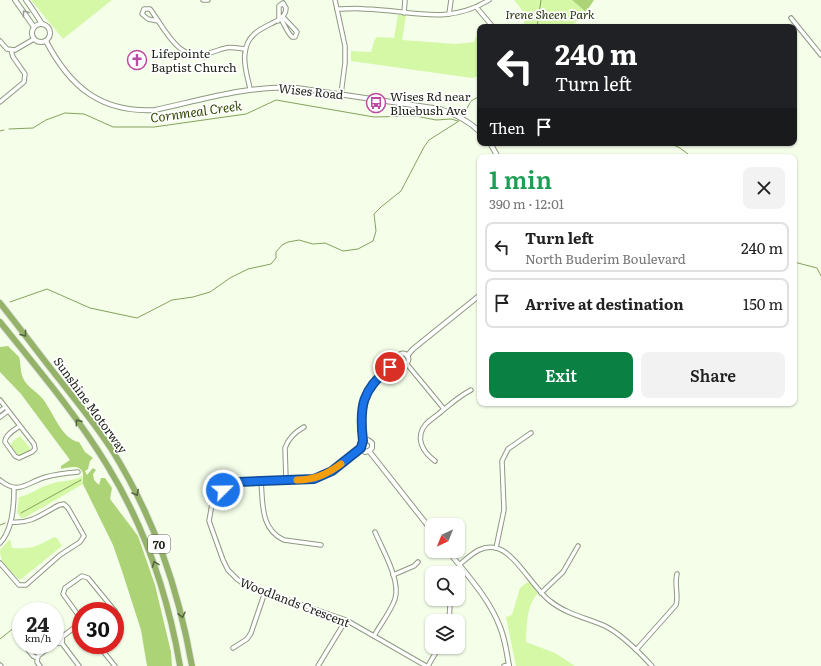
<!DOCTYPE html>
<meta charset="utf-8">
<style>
:root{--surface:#fff;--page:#f2f2f2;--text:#222;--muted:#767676;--line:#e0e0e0;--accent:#0b8043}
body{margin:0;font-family:Literata,serif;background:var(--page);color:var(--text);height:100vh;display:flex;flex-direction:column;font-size:15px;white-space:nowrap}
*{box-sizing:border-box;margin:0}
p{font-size:13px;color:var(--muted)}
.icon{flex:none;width:22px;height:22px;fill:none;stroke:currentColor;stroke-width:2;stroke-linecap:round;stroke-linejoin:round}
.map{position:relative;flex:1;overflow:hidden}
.drawer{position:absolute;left:477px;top:154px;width:320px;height:252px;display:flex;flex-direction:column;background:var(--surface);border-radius:8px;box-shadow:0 1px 3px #0004}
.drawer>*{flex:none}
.top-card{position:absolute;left:477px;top:24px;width:320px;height:122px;border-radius:8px;box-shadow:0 1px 3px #0004;background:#202124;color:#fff;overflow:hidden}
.needle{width:26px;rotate:223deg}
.fabs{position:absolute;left:425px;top:518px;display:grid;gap:8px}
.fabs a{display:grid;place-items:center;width:40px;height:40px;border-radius:8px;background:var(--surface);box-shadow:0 1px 3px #0004;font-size:20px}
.speed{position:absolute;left:12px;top:602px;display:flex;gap:8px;font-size:20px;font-weight:700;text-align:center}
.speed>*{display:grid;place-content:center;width:52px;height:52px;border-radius:50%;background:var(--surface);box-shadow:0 1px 3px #0004;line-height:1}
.speed small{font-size:10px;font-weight:400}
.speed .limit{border:6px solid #d22;background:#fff;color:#111}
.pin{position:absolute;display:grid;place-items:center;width:34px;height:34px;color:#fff;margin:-17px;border:2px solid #fff;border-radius:50%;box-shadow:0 1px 4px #0007}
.me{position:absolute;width:44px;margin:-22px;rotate:67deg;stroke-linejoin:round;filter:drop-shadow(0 0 3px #0008)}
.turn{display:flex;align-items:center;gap:14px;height:84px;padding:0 12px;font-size:18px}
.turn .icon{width:52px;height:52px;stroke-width:2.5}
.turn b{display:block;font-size:28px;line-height:34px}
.then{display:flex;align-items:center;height:38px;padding:0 12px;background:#0003;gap:8px;font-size:15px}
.round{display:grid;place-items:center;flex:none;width:42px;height:42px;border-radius:8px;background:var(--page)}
.overview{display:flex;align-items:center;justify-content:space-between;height:68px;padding:0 12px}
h1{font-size:24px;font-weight:600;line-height:30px;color:#1e9e55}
.primary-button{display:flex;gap:8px;margin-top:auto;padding:8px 12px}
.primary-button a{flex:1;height:46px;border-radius:8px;background:var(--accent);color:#fff;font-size:16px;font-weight:600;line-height:46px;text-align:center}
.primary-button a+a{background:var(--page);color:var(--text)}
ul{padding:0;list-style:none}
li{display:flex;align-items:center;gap:12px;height:50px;margin:0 8px 6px;padding:0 4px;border:2px solid var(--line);border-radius:8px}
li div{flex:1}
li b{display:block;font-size:15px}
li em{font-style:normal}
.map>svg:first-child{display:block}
</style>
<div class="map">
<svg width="821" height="666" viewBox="0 0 821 666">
<rect width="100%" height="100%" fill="#f4fee9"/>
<g fill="#d4f8a6">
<polygon points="31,0 112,0 63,39"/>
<polygon points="514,0 572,0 586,12 571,27 523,27 526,15"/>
<polygon points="398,15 406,15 402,40 456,44 474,42 480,28 480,76 472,78 351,61 351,51 371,52 374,41 377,37 394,38"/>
<polygon points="20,436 30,448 30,451 19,456 17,454 10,446 13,441"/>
<path d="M 82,476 L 83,484 L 24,518 L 21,518 L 17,512 L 19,497 C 30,495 38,488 48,485 C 59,480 72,482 82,476 Z"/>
<path d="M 54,537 L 57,538 L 62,546 L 20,580 C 11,571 0,565 0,550 L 10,539 L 12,548 C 33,549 36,547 54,537 Z"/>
<path d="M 529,581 L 538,593 C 526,606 527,625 526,642 L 555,653 L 575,666 L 516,666 L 506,617 L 512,615 L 520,588 Z"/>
</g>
<g fill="#acd376">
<polygon points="572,0 594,0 586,12"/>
<path d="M 8,346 L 19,357 C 21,363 20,372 23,378 C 27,387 36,391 42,398 C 53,411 61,439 79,442 L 85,452 L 93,458 L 90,461 L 88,469 L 85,471 L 87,475 L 93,468 L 96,470 L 93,474 L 94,480 L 99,485 L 101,478 L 105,478 L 112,488 L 110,499 L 138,536 L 155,585 L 171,652 L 172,666 L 147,666 L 141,630 L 122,571 L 113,545 L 83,484 C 83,481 83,477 83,474 C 82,464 68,467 61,469 L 61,466 L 70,460 L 21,394 L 0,372 L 0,347 Z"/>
</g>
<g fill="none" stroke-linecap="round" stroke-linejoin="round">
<g stroke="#86a25e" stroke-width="1">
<polyline points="537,27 541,0"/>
<polyline points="466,110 471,101 480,96"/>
<polyline points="9,129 33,128 46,120 65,113 84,114 113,127 154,127 246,114 276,100 374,117 416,116 436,120 451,119 458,121"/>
<polyline points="0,131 4,130"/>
<polyline points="669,143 680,148 692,157"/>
<polyline points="794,262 817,268 821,276"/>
<polyline points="10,302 47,289 90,308 137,318 172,300 193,297 210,292 230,278 248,269 271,264 276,258 276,252 282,245 288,242 299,240 313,244 325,243 343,251 358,249 373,241 376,231 374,214 381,207 401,191 424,147 429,140 459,121"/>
<polyline points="21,513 81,480"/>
<polyline points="0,525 5,523"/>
<polyline points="0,639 15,627"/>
</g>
<defs>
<g id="minor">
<polyline points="203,0 208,0"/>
<polyline points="335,0 345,46 345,63 341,94"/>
<polyline points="477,8 493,27"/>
<path d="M 337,9 C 347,9 356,8 365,9 C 411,10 447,26 489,0"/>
<polyline points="404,13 405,0"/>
<polyline points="449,14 451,0"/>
<polyline points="280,17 288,32 292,37 295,37 297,32 283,17"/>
<polyline points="791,18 821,55"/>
<path d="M 158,21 L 148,19 L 142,14 L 144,9 L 150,9 C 164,27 178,62 206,54 C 225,49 224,45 245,49"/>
<polyline points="0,41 7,49 15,50 34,39"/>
<path d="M 250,89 C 248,78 243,65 245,53 C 248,22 286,27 286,8 L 283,3 L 279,6 L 279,18 L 278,21"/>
<polyline points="0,102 24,82 25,74 13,57 11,50"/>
<polyline points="406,363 444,409"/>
<path d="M 0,400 L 34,444 L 35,449 L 32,452 L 19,458 L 15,456 L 5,442 C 5,435 14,430 20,426"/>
<polyline points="0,411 5,407"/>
<polyline points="0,417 8,411"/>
<polyline points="361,448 332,471 314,479 238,482 229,486 216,497 212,504 209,521 223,560 228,570 237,579 241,582 265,592 346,620 426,666"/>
<path d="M 435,461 C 423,452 414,438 426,424 C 431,419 438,415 443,410 C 452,403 461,395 471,390"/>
<path d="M 0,480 C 19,496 27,482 46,477 C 56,474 67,473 78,472"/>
<path d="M 286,480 L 285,448 C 288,439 295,432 304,427"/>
<path d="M 261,481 C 263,503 260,529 284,540 L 321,545"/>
<path d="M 0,543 C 13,530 14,505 14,488"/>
<polyline points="496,548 504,510 502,461 508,449 531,433"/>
<path d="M 0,563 L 19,585 L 26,585 L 60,555 L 80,542 L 84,536 L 68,508 L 64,504 L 59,505 C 42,514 31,524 11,522"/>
<path d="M 459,565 C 470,556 481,544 496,548 C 515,552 533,588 550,601 C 566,614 587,618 605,626 C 621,634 640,653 652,666"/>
<polyline points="393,575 414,566 418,562"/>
<polyline points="541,593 563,572 578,546"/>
<polyline points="115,611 118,616 115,622"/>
<polyline points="81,619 63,594 65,588 82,576 88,578 115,611"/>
<polyline points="449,621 450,605"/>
<path d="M 374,636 C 380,625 391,611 395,599 C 401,580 382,549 375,532"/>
<circle cx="59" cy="640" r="3.5"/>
<polyline points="18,637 21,641"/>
<polyline points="62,637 79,624 81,623"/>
<polyline points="61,642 79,666"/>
<polyline points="24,645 33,656 37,658"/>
<polyline points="101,645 102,650 115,666"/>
<polyline points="233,648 247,639 251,633 265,592"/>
<path d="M 636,650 L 676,605 C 679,595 674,584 677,574"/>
<polyline points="0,665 1,666"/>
<polyline points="40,666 37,662 38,656 52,645"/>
<polyline points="318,666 346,620"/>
<polyline points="428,666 439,647"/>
<polyline points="504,666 509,665"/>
</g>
<g id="tertiary">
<polyline points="15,0 34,27"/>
<polyline points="26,0 35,13 42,24"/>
<circle cx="41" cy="33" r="9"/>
<path d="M 46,41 C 70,87 101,113 155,110 C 201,100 249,85 297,88 L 440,109 C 455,114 469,121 480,132"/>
<polyline points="490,143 498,157"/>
<circle cx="403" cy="359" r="5.5"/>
<polyline points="407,356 413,349 480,295"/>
<path d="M 363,441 C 359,403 363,383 398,362"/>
<polyline points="363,441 368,440 372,443 372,448 369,451"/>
<polyline points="363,441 361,445 362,449 365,452 369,451"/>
<polyline points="369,451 432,531"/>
<path d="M 448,551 C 467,575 489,598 500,627 C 505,639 507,653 509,666"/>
</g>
<g id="motorway">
<path d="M 0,303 C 20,328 39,354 59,379 C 77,402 96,425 112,450 C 154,518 178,587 192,666"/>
<path d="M 0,322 C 37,368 76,414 107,465 C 145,527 168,595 180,666"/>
</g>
</defs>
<use href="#minor" stroke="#8e9981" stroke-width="5.5"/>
<use href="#tertiary" stroke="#8e9981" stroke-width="6"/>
<use href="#motorway" stroke="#e8e9e8" stroke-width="8"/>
<use href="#minor" stroke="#fff" stroke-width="3.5"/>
<use href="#tertiary" stroke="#fff" stroke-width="4"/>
<use href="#motorway" stroke="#94b369" stroke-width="6"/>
</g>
<defs><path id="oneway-chevron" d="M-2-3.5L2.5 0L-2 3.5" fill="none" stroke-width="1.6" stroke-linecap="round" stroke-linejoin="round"/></defs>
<use stroke="#999b97" href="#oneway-chevron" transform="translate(25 13) rotate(-126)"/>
<g stroke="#53633c">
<use href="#oneway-chevron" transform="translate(24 334) rotate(52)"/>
<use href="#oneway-chevron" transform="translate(78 422) rotate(-127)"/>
<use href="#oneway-chevron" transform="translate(136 493) rotate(62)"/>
<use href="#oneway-chevron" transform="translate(155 564) rotate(-110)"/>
<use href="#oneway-chevron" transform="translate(182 615) rotate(77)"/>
</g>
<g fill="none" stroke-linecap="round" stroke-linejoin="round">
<defs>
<path id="route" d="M 223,490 L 228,486 L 238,482 L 314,479 L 332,471 L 361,448 L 362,444 L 363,441 C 359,406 362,390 390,367"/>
</defs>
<use href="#route" stroke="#114b97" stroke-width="10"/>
<use href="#route" stroke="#1a73e8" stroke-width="7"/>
<path stroke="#f59e0b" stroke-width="7" d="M 297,480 C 315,480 327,474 341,464"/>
</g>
<defs>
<symbol id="church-ring" viewBox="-11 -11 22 22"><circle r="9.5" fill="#fff" stroke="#bd49a3" stroke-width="1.5"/><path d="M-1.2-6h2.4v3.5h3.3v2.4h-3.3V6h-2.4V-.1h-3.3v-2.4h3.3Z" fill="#bd49a3"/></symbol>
<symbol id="bus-ring" viewBox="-11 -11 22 22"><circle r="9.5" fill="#fff" stroke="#bd49a3" stroke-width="1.5"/><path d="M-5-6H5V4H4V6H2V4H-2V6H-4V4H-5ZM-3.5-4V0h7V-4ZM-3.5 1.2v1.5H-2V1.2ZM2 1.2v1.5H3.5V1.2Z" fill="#bd49a3"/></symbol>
</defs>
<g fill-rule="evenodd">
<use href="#church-ring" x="126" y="49" width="22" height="22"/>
<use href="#bus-ring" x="365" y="92" width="22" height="22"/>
</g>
<g text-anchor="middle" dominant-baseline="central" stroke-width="3.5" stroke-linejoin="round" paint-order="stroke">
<rect fill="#fff" stroke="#61645d" stroke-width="1" x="148" y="535" width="22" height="18" rx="3"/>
<g font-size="11" font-weight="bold" fill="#1d2117">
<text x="159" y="544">70</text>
</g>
<g font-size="12" font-style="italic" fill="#283711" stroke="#fff">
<text x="550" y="14">Irene Sheen Park</text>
</g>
<g font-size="12" fill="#1d2117" stroke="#fff" text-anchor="start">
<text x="151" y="53">Lifepointe<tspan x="151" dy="14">Baptist Church</tspan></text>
<text x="390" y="96">Wises Rd near<tspan x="390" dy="14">Bluebush Ave</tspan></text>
</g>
<g font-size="12" fill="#1d2117" stroke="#fff">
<text transform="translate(311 91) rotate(6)">Wises Road</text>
<text transform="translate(91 405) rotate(54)">Sunshine Motorway</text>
<text transform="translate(295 602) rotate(21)">Woodlands Crescent</text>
</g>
<g font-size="13" font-style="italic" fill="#324904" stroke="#fff">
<text transform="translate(196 111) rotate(-8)">Cornmeal Creek</text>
</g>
</g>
</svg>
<div class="fabs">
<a><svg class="needle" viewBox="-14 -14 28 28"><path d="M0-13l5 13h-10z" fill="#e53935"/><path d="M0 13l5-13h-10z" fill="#767676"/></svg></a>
<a><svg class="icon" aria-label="search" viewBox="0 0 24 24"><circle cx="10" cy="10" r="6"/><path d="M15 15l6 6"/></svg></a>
<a><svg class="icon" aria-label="layers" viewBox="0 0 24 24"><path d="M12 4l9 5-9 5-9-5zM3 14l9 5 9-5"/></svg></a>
</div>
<div class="speed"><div>24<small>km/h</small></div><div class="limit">30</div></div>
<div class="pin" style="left:390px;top:367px;background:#d93025"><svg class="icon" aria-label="arrive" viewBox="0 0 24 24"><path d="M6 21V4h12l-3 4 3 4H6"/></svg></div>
<svg class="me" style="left:223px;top:490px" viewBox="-20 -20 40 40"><circle r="17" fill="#1a73e8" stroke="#fff" stroke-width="3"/><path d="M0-11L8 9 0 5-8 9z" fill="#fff"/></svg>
<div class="top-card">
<div class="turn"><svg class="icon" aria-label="left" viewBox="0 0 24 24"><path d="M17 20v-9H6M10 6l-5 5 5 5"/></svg><div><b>240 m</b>Turn left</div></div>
<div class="then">Then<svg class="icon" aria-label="arrive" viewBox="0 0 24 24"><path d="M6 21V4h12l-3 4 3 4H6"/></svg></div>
</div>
<section class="drawer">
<div class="overview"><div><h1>1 min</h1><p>390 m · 12:01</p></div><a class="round"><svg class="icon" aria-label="close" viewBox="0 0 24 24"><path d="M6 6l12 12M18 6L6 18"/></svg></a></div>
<ul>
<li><svg class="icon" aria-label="left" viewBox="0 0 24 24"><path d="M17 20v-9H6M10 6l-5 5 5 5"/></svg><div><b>Turn left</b><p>North Buderim Boulevard</p></div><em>240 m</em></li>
<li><svg class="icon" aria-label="arrive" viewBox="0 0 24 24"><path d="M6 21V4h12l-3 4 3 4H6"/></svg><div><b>Arrive at destination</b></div><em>150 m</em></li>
</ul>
<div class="primary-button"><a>Exit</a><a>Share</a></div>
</section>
</div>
